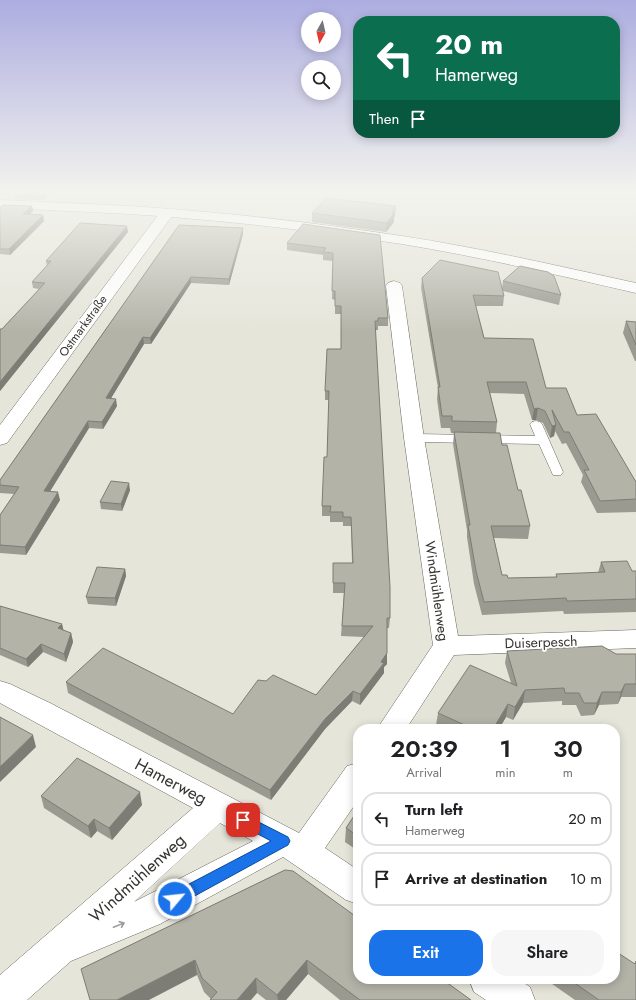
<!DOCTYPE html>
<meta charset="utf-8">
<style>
:root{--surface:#fff;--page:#f6f6f6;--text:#202124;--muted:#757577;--line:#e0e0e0;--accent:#1a73e8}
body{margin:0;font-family:Jost,sans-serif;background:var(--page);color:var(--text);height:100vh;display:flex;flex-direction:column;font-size:15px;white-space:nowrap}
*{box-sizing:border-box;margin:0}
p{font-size:13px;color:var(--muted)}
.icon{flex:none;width:22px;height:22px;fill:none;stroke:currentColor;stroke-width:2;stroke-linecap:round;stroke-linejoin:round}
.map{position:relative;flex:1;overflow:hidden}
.sheet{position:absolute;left:353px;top:724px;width:267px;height:260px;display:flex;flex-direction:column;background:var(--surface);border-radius:16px;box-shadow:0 2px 10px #0003}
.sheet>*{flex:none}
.top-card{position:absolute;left:353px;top:16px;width:267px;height:122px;border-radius:16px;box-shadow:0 2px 10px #0003;background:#0b6e4f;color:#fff;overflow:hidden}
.needle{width:26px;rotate:188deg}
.buttons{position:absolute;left:301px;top:12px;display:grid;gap:8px}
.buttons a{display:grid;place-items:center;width:40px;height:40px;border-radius:50%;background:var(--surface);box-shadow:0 2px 10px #0003;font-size:20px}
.pin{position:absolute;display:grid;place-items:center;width:34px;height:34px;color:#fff;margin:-17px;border-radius:8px;box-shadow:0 2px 6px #0006}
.me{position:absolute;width:44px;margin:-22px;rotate:62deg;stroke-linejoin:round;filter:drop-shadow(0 0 3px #0008)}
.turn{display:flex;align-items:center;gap:14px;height:84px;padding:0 16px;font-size:18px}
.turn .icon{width:52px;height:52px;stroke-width:2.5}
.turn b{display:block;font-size:28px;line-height:34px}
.then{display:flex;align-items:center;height:38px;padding:0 16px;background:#0003;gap:8px;font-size:15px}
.eta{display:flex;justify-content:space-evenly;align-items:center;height:68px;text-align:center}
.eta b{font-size:24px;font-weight:600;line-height:28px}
.cta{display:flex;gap:8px;margin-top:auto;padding:8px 16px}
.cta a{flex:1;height:46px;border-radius:16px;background:var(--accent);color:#fff;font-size:16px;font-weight:600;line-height:46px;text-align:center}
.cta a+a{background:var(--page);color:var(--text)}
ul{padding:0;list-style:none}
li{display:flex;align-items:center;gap:12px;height:54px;margin:0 8px 6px;padding:0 8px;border:2px solid var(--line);border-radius:16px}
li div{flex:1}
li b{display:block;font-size:15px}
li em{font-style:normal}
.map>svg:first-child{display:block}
</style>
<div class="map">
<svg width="636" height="1000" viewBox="0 0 636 1000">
<rect width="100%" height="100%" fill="#e5e5da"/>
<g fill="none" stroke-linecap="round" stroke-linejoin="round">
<defs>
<polygon id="service" points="536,421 540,422 542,424 563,472 561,475 553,475 539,444 414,442 410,441 408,438 410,435 414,434 535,436 530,424 532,422"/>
<g id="minor">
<polygon points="167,209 172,210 174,213 172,216 7,443 0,445 0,425 162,210"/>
<polygon points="394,281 400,283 402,286 424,438 458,636 636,630 636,648 454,655 406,729 377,729 433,645 404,438 386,286 388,283"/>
<path d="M 0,681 L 10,684 L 50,703 L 299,833 L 347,766 L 358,763 L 358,800 L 325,848 L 358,870 L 358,904 L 346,900 L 283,857 L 160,924 L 71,961 L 27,1000 L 0,1000 L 0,975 L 193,808 L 0,703 ZM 220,823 L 253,841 L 134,902 Z"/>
<polygon points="469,979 518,979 530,987 535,1000 486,1000 474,992"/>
</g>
<path id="secondary" d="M 0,200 C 48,202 97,204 145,207 C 231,213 317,223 402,236 C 481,248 558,266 636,283 L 636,293 C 558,275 481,257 402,244 C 317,231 231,221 145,215 C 97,212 48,210 0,208 Z"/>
</defs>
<use href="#service" stroke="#67675d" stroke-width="1"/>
<use href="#minor" stroke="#67675d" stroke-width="1"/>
<use href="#secondary" stroke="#67675d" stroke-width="1"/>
<use href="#service" fill="#fff" fill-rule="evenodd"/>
<use href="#minor" fill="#fff" fill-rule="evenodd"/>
<use href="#secondary" fill="#fff" fill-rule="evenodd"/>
</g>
<g fill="#9a9a90">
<polygon points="14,192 51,192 43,200 15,199"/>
<polygon points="32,206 33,211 29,215 43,215 44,221 10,255 0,254 0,207"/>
<polygon points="312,213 395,215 394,218 394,222 386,232 312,222"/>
<polygon points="179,225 243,228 243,234 229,285 191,283 151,344 144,344 111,398 117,406 103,429 89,428 50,491 60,500 26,555 0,553 0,515 14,494 0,493 0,480"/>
<polygon points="128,232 0,391 0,329 2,329 39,289 33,288 32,282 47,266 46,261"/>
<polygon points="380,235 388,318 388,326 378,326 378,330 375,330 390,618 389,628 387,628 387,664 384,667 384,673 360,705 352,701 325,729 271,800 68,693 66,682 233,714 316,695 364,637 341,636 344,593 333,593 333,563 352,563 351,526 343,526 343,522 330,522 330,516 322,516 322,506 327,457 329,400 325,400 325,391 341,349 341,314 335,314 335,300 332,299 333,261 323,260 323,255 287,250 287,243"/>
<polygon points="422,278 502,288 503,281 561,295 559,305 503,291 504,296 503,306 476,306 484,338 546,388 577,415 636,482 636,512 597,513 581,482 583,475 566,443 562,444 555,431 554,436 550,438 543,423 536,420 532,420 524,394 490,393 497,422 496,433 502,445 530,526 528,539 494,538 502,575 508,578 556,577 556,574 598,573 601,562 632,571 636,571 636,612 564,614 563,611 482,615 474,584 467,537 467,530 453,444 454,433 451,433 450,428 441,428 437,399 438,388 421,288"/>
<polygon points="626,321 636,322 636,361 635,361 623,333"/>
<polygon points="130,490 122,511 101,509 100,502"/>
<polygon points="125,569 126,576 116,606 88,604 86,597"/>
<polygon points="0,606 62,624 63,630 71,633 73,642 66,662 43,652 28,667 0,655"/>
<polygon points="507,651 616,654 636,654 636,697 621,697 618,704 599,705 594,715 581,716 576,705 562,705 562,701 523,703 513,720 506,717 499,729 445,729 436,725 438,713 511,683 505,663"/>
<polygon points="41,796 142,805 112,840 97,831 91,838 44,808"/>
<polygon points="358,810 358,851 345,842 346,828"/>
<polygon points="285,870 471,1000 340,1000 308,974 286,1000 266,1000 257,993 211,999 204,992 197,975 81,969"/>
<polygon points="545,979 615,979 636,1000 575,1000"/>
</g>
<g fill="#7d7d76">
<polygon points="42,192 51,192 43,200"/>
<polygon points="32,206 33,211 24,220 23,214"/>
<polygon points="396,206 395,215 394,218 394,222 386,232 387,223"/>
<polygon points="43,215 44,221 10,255 9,249"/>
<polygon points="127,226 128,232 0,391 0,382"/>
<polygon points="243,228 243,234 229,285 229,279"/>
<polygon points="191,277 191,283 151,344 150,338"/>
<polygon points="143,337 144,344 107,405 106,398"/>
<polygon points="116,399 117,406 103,429 102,422"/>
<polygon points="538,408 536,420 532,420 534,409"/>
<polygon points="88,421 89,428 46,498 44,491"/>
<polygon points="556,425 554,436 550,438 552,426"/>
<polygon points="129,483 130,490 122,511 121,504"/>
<polygon points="58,492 60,500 26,555 25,547"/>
<polygon points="125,569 126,576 116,606 115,598"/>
<polygon points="62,624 64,632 58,628"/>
<polygon points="71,633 73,642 66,662 64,654"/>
<polygon points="41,644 43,652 28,667 26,659"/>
<polygon points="387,653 387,664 384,667 384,673 360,705 360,694 381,662"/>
<polygon points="625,684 621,697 618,704 621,692"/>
<polygon points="525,690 523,703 513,720 515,707"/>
<polygon points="353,691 352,701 325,729 271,800 270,790 325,719"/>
<polygon points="602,692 599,705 594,715 597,703"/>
<polygon points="508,704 506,717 499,729 493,729"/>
<polygon points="33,735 36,747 0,782 0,767"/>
<polygon points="140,792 142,805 112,840 109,828"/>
<polygon points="94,819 97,831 91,838 88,826"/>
<polygon points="195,960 197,975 149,1000 117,1000"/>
<polygon points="307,960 308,974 286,1000 278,1000 277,995"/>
<polygon points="256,978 257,993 251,1000 237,1000"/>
</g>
<g fill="#b3b3a8" stroke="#7d7d76">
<polygon points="326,198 396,206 392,213 394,213 387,223 312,213"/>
<polygon points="3,205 32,206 23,214 43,215 9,249 0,249 0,207"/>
<polygon points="80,223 127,226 0,382 0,329 2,329 45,283 32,282 51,261 46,261"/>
<polygon points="303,224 380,235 388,318 378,318 378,321 375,321 390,587 390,618 387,618 387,653 381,662 384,663 360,694 353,691 325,719 270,790 66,682 103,648 233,714 258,680 266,681 273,675 316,695 373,626 342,626 345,583 333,583 333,563 353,563 351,517 343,517 343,512 330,512 331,506 322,506 324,457 327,457 329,391 325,391 327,349 341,349 341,306 335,306 335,291 332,291 333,253 323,252 326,248 287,243"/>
<polygon points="179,225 243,228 229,279 191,277 150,338 143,337 106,398 116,399 102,422 88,421 44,491 58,492 25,547 0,545 0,515 19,487 0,485 0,480"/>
<polygon points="440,260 498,272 504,296 473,295 484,338 533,339 546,388 566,388 577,415 596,414 636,482 636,499 600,501 584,470 589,470 569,432 564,432 552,410 556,425 552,426 545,411 538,408 534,409 526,382 487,382 497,422 452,421 452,416 442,416 438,387 440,387 422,278"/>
<polygon points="520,266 548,272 554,276 561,295 503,281"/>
<polygon points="626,321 636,322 636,345"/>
<polygon points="454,432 500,433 502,445 507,445 518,490 521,490 530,526 491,526 502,575 507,575 508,578 557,577 556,574 605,572 601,562 627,561 632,571 636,571 636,599 567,601 566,598 484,602 476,571 468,525 470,525"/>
<polygon points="111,481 129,483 121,504 100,502"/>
<polygon points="97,567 125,569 115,598 86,597"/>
<polygon points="0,606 62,624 58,628 71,633 64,654 41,644 26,659 0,648"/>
<polygon points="602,646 616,654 636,654 636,684 625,684 621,692 602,692 597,703 584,703 579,693 565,693 564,688 525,690 515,707 508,704 493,729 466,729 467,726 438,713 470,665 517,686 507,651"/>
<polygon points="0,717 33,735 0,767"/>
<polygon points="77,758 140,792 109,828 94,819 88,826 41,796"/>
<polygon points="358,810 358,836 346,828"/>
<polygon points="285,870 293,871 358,918 358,979 442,979 471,1000 360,1000 307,960 277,995 256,978 237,1000 210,1000 217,992 202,978 195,960 117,1000 90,1000 81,969"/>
<polygon points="615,951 635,964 636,961 636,1000 599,1000 569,979 615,979"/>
</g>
<defs><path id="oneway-shaft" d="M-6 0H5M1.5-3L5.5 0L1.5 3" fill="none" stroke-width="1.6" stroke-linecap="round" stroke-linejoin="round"/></defs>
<use stroke="#9a9a98" href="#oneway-shaft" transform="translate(119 925) rotate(-22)"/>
<linearGradient id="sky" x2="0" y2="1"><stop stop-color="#adade1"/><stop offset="0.58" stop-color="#f3f3ee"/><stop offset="1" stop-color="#f3f3ee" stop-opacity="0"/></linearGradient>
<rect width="636" height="332" fill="url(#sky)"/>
<polygon fill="#1a73e8" stroke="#114b97" points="243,814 288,837 290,841 288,845 180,904 175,905 170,904 168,899 170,894 271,841 239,824 237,820 239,816"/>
<g text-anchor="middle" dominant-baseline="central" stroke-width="3.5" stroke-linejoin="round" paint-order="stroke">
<g font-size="12" fill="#353430" stroke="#fff">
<text transform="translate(83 326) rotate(-54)">Ostmarkstraße</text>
</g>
<g font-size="14" fill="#353430" stroke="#fff">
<text transform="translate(437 591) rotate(82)">Windmühlenweg</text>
<text transform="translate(541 642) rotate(-2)">Duiserpesch</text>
</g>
<g font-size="17" fill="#353430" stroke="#fff">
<text transform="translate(171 781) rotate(28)">Hamerweg</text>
<text transform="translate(137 878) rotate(-42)">Windmühlenweg</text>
</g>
</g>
</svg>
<div class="buttons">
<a><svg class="needle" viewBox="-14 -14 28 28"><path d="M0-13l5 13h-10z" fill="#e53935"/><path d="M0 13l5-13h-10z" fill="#757577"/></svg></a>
<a><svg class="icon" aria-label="search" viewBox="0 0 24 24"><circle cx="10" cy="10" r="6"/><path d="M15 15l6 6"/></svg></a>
</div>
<div class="pin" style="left:243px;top:820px;background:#d93025"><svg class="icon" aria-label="arrive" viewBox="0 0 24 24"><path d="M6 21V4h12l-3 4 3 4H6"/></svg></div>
<svg class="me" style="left:175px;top:899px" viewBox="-20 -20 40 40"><circle r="17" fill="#1a73e8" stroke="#fff" stroke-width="3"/><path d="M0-11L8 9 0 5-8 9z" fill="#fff"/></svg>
<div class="top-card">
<div class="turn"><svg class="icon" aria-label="left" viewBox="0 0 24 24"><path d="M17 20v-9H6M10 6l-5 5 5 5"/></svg><div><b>20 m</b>Hamerweg</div></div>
<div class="then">Then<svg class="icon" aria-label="arrive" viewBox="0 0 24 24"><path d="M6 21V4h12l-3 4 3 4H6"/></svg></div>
</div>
<section class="sheet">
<div class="eta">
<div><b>20:39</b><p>Arrival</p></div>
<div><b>1</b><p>min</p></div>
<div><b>30</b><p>m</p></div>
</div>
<ul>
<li><svg class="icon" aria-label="left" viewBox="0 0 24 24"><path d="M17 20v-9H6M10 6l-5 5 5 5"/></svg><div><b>Turn left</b><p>Hamerweg</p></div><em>20 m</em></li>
<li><svg class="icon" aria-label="arrive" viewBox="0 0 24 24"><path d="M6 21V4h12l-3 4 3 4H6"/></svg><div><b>Arrive at destination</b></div><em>10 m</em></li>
</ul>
<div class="cta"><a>Exit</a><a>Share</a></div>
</section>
</div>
